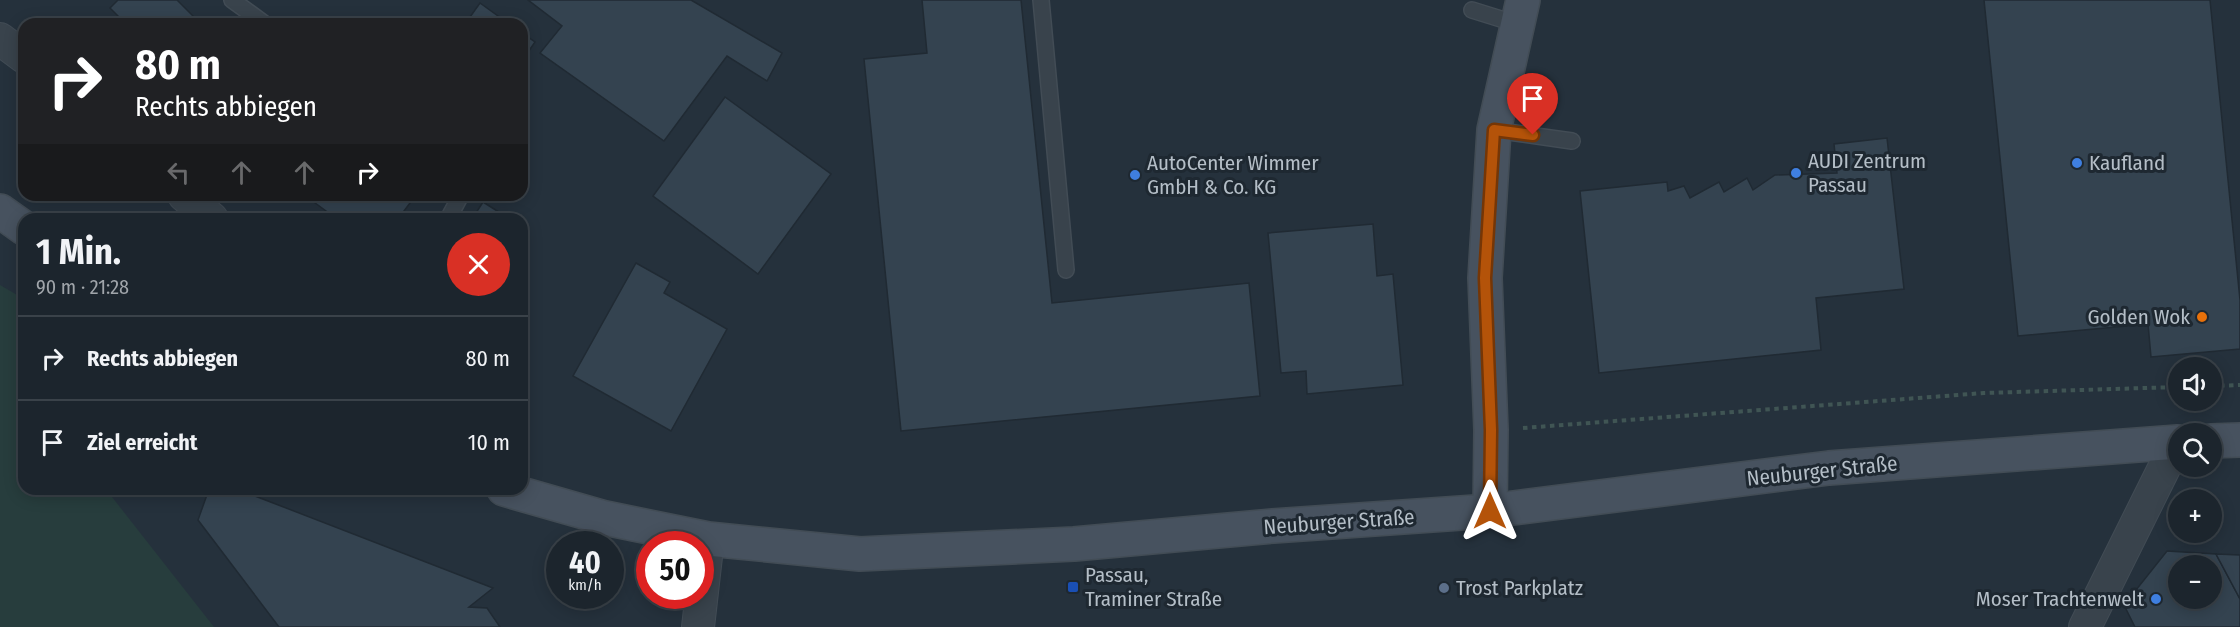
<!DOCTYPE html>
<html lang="de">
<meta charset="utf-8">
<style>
:root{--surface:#1c252d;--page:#293139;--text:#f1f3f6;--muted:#a0a5aa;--line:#3a4249}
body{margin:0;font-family:"Fira Sans Condensed",sans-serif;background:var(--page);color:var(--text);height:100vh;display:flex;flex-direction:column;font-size:22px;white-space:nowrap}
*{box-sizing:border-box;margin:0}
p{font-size:20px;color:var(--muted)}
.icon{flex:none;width:33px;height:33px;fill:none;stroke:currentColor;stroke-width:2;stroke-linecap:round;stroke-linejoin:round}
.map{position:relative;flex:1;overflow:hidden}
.details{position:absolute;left:18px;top:213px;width:510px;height:282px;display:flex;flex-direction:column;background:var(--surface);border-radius:18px;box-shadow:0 3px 15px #0003,0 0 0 2px var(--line)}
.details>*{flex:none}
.hud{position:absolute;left:18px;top:18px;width:510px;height:183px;border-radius:18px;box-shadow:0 3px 15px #0003,0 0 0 2px var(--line);background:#202124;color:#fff;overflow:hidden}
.tools{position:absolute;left:2168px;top:357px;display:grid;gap:12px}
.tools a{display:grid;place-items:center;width:54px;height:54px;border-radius:50%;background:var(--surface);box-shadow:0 3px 15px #0003,0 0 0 2px var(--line);font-size:30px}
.speed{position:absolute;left:546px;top:531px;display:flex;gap:12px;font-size:30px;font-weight:700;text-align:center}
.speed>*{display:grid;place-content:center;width:78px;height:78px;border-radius:50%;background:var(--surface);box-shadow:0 3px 15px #0003,0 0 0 2px var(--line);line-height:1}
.speed small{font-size:15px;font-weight:400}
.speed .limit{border:9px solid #d22;background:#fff;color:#111}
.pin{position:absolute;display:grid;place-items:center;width:51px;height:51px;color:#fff;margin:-62px -26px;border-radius:50% 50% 50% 0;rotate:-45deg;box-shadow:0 0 6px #0007}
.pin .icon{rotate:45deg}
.me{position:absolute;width:66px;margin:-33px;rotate:0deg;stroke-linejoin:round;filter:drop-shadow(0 0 4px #0008)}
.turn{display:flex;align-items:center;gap:21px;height:126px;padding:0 18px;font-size:27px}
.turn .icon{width:78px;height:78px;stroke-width:2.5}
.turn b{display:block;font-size:42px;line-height:51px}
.lanes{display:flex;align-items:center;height:57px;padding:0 18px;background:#0003;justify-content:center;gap:30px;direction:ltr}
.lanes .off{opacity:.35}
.round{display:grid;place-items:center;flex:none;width:63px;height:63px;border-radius:32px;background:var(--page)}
.overview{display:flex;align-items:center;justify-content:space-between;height:102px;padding:0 18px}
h1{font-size:36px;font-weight:700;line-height:45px}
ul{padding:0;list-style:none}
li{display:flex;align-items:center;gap:18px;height:84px;padding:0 18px;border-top:2px solid var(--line)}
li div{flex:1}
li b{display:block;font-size:22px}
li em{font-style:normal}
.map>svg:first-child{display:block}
</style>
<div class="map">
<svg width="2240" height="627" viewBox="0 0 2240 627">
<rect width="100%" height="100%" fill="#25313c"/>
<polygon fill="#273d3d" points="0,285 24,299 24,489 116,489 112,497 214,627 0,627"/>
<g fill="#344350" stroke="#202a33" stroke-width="1.5" fill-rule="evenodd">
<polygon points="118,0 177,0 195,18 189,24 126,24 110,8"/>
<polygon points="528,0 691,0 782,53 767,81 727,56 664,141 540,53 562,26"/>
<polygon points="922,0 1021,0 1052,303 1249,283 1260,396 901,431 864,59 927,53"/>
<polygon points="1984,0 2210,0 2240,300 2240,349 2151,357 2148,324 2018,336"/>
<polygon points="480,3 509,24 465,24"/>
<polygon points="522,33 535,42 522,61"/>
<polygon points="725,97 831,174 758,274 653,196"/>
<polygon points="1887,138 1904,289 1816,298 1821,350 1599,373 1580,191 1667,182 1668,191 1684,186 1690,198 1719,182 1724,192 1747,178 1753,190 1775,175 1837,173 1834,144"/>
<polygon points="308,195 416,195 398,219 337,219 307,197"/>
<polygon points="483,202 510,219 472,219"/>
<polygon points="1373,224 1377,276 1393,274 1403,385 1307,394 1306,371 1281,373 1268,233"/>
<polygon points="636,263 670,282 664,293 727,329 671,431 573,376"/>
<polygon points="209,489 237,489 493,588 469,607 487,608 500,627 279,627 198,520"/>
<path d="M 2167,551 L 2216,554 L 2240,599 L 2240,627 L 2135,627 L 2124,605 ZM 2178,566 L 2211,566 L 2211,598 L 2178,598 Z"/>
<polygon points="2216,554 2240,555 2240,599"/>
</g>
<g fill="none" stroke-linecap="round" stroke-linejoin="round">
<defs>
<g id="lane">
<polyline points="232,0 265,24"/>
<polyline points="1041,0 1066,270"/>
<polyline points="1472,10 1517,24"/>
<polyline points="1494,130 1572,141"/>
<polyline points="448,219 461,195"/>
</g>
<g id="street">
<polyline points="0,39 24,57"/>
<polyline points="184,195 212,219"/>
<polyline points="698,627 708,539"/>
<polyline points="2085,627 2177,442"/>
</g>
<g id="secondary">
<polyline points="0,211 24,228"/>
<polyline points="2211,441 2240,440"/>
<polyline points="504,489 605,518 708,539 860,554 1074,544 1273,526 1490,511 1829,468 2178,442"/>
<polyline points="1490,511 1491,430 1485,278 1494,130 1523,0"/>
</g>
</defs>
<use href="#lane" stroke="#424c55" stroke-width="18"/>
<use href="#street" stroke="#424c55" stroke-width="34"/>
<use href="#secondary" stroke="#424c55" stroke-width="36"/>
<g stroke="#405554" stroke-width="4" stroke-dasharray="4.5 4.5" stroke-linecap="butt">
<polyline points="2211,386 2240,385"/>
<polyline points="1523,428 1984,393 2178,387"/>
</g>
<use href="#lane" stroke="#39434c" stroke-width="15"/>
<use href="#street" stroke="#39434c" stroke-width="32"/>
<use href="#secondary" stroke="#47525f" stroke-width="33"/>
</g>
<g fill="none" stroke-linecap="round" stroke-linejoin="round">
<defs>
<polyline id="route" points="1490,511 1491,430 1485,278 1494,130 1533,135"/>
</defs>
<use href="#route" stroke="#753606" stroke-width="15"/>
<use href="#route" stroke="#b45309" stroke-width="10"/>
</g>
<g fill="#3f7fe0" stroke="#1e2831" stroke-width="2">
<circle cx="2077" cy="163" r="6"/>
<circle cx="1796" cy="173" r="6"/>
<circle cx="1135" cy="175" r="6"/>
<circle cx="2156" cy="599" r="6"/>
</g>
<circle fill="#e8710a" stroke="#1e2831" stroke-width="2" cx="2202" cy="317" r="6"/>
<rect fill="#1a4fb4" stroke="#1e2831" stroke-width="2" x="1067" y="581" width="12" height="12" rx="3"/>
<circle fill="#5c6f8a" stroke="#1e2831" stroke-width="2" cx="1444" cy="588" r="6"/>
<g text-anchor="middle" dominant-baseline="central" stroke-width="6" stroke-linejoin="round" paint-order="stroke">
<g font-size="21" fill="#b4bec7" stroke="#1e2831" text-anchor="start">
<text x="1808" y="161">AUDI Zentrum<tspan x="1808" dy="24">Passau</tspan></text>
<text x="1147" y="163">AutoCenter Wimmer<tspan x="1147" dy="24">GmbH &amp; Co. KG</tspan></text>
<text x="2089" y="163">Kaufland</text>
<text x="2190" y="317" text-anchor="end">Golden Wok</text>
<text x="1085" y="575">Passau,<tspan x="1085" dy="24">Traminer Straße</tspan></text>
<text x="1456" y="588">Trost Parkplatz</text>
<text x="2144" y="599" text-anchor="end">Moser Trachtenwelt</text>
</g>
<g font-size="21" fill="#b4bec7" stroke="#1e2831">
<text transform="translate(1822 471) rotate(-6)">Neuburger Straße</text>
<text transform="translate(1339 522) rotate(-4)">Neuburger Straße</text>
</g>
</g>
</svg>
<div class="tools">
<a><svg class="icon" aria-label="sound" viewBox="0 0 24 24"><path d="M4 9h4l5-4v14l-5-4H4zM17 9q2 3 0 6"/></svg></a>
<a><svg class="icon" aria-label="search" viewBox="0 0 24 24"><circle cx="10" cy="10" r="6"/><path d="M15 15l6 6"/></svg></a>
<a>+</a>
<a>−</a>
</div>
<div class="speed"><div>40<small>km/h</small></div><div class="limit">50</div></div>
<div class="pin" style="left:1533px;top:135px;background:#d93025"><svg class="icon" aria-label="arrive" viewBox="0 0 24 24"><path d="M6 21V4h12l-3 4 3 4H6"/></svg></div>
<svg class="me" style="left:1490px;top:511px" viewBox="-20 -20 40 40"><path d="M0-17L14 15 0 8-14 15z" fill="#b45309" stroke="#fff" stroke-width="4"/></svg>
<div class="hud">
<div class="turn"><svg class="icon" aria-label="right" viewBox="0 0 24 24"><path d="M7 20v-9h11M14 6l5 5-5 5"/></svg><div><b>80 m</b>Rechts abbiegen</div></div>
<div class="lanes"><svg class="icon off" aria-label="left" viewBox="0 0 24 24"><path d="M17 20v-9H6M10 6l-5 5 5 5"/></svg><svg class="icon off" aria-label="ahead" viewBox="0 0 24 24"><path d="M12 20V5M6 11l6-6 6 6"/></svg><svg class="icon off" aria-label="ahead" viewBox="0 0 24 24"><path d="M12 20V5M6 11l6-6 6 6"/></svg><svg class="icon" aria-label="right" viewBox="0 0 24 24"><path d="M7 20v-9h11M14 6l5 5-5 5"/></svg></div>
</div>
<section class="details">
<div class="overview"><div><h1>1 Min.</h1><p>90 m · 21:28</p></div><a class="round" style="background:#d93025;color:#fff"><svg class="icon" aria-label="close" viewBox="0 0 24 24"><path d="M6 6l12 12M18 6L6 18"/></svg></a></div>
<ul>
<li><svg class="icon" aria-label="right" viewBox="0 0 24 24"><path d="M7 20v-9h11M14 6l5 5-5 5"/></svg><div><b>Rechts abbiegen</b></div><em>80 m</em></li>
<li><svg class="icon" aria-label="arrive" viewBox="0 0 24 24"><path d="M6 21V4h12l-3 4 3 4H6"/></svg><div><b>Ziel erreicht</b></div><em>10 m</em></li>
</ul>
</section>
</div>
